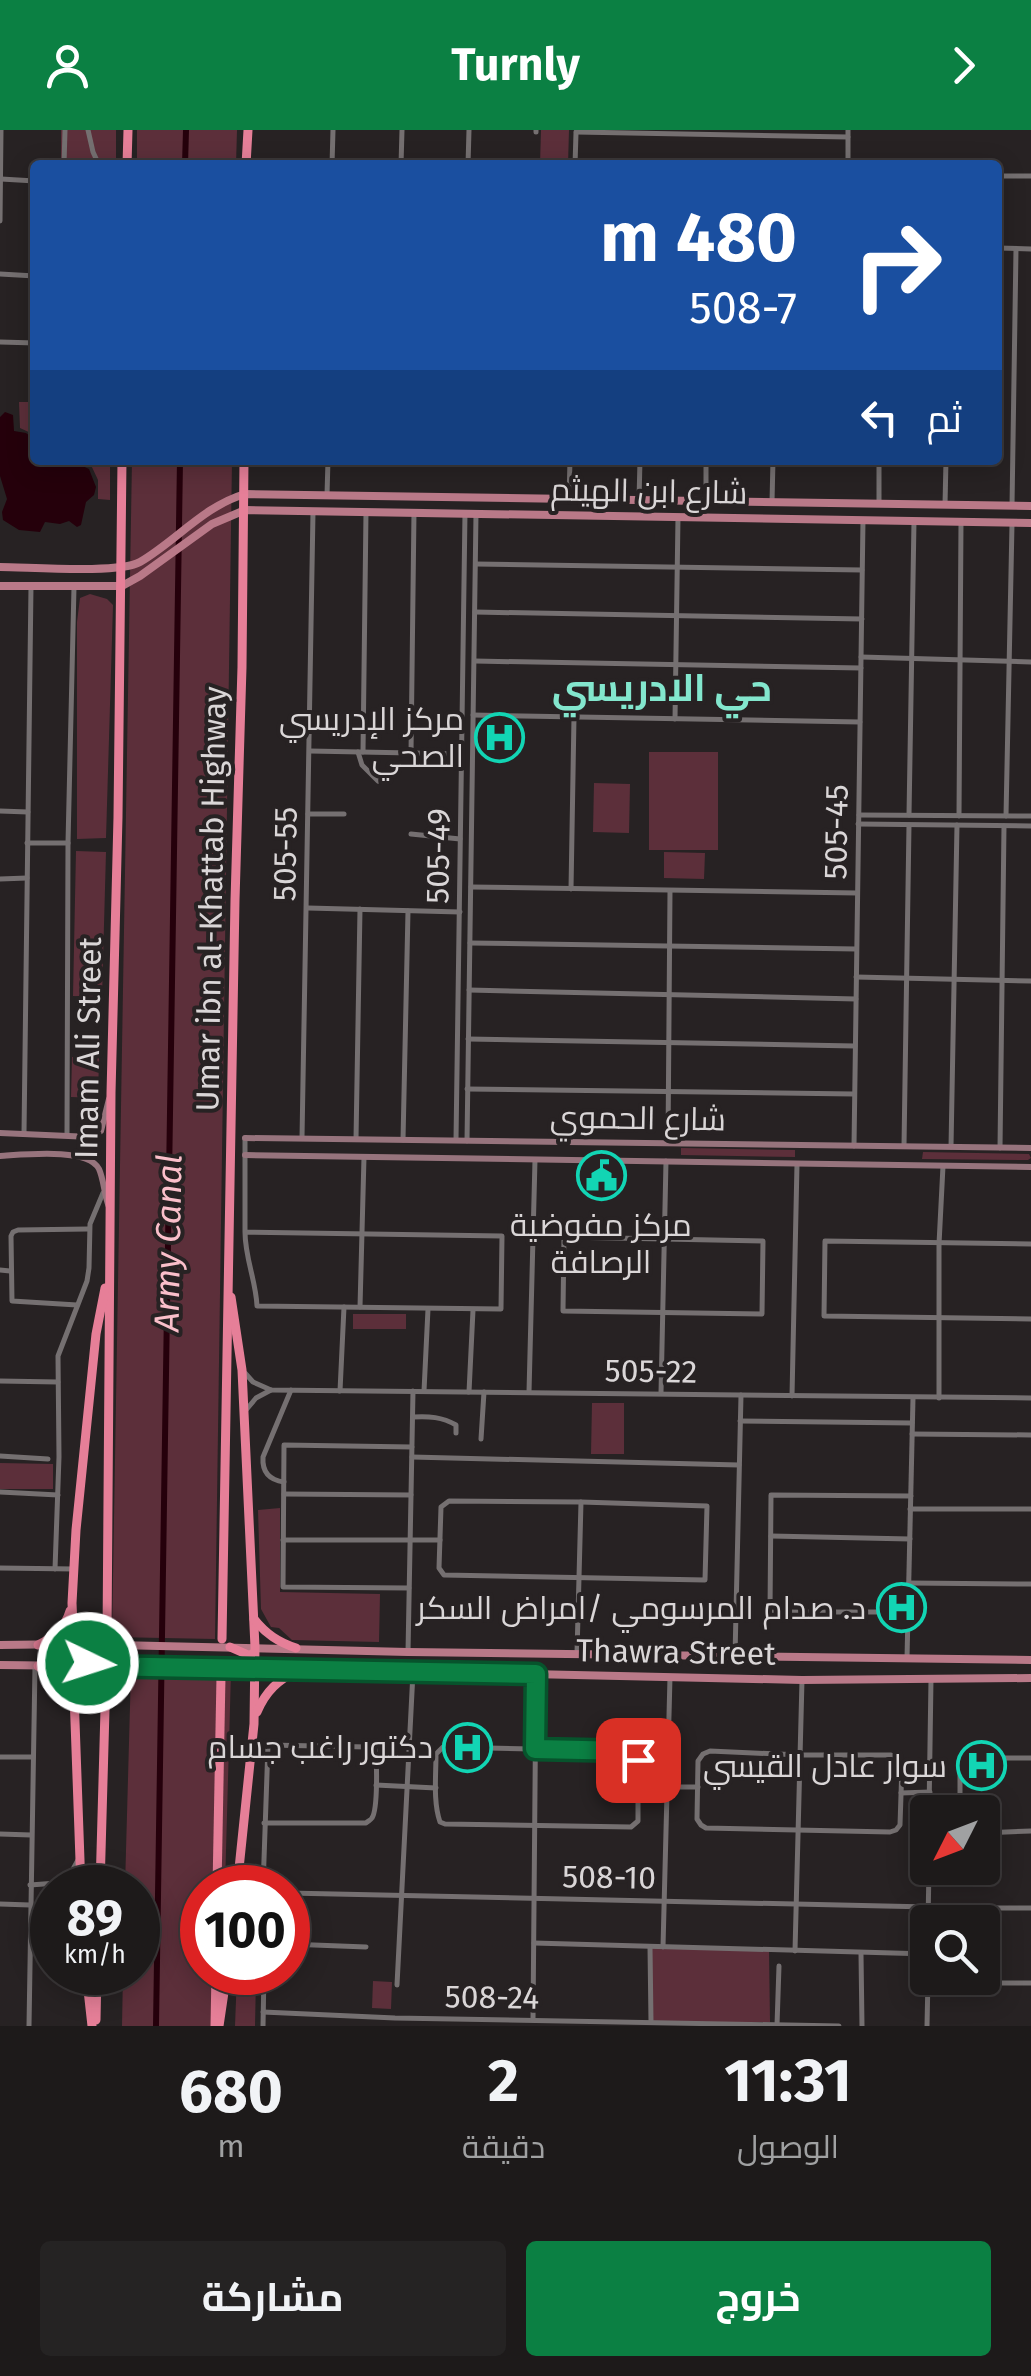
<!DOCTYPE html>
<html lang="ar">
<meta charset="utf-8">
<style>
:root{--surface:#1d1a1a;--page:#252323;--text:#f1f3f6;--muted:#a0a1a2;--line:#3b3839;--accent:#0b8043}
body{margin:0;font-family:"Fira Sans",Cairo,sans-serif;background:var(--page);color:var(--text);direction:rtl;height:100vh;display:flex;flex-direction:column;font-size:38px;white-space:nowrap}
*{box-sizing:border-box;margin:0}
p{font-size:32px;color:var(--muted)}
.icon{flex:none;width:55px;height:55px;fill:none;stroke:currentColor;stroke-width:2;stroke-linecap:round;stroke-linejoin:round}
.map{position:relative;height:1896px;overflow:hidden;direction:ltr}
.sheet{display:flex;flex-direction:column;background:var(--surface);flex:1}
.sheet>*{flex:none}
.top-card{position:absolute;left:30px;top:30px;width:972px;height:305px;border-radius:10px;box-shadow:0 5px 25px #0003,0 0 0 2px var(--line);direction:rtl;background:#1a4fa0;color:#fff;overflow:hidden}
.needle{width:65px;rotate:228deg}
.fabs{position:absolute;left:910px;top:1665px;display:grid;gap:20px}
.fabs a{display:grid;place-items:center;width:90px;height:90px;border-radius:10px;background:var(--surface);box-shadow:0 5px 25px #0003,0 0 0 2px var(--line);font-size:50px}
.speed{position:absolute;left:30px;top:1735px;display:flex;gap:20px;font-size:50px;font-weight:700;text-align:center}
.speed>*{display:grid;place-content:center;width:130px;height:130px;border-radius:50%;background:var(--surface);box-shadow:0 5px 25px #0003,0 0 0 2px var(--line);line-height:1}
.speed small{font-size:25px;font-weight:400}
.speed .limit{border:15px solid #d22;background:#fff;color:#111}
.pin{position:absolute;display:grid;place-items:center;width:85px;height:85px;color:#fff;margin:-42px;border-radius:20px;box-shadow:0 5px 15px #0006}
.me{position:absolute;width:110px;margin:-55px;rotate:94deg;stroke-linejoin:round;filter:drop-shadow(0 0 8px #0008)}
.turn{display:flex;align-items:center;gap:35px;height:210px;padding:0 40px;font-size:45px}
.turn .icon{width:130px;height:130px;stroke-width:2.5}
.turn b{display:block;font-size:70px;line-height:85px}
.then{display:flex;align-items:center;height:95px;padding:0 40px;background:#0003;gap:20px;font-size:38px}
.eta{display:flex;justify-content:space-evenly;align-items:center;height:170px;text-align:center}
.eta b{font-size:60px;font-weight:700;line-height:70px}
.cta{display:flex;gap:20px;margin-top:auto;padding:20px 40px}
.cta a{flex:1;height:115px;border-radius:10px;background:var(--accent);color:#fff;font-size:40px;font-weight:700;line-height:115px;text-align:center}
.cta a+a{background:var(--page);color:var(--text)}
header{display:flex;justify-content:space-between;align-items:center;height:130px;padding:0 40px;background:var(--accent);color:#fff;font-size:45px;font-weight:700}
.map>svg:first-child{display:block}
</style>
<header><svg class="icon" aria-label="forward" viewBox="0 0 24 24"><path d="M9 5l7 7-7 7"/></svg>Turnly<svg class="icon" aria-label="person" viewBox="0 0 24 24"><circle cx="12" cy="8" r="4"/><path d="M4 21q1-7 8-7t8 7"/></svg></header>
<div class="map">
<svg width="1031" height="1896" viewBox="0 0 1031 1896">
<rect width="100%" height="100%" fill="#272223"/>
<g fill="#5c2f3a">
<rect x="61" y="0" width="55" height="35"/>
<polygon points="137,0 237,0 236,35 137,35"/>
<polygon points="541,0 569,0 568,35 540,35"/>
<polygon points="19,272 35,272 35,305 20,298"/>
<polygon points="70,330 110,330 110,370 98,369 98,350 91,335"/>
<polygon points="132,330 232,330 215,1509 112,1507"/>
<polygon points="90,464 107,469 113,475 106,708 77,709 77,492 80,468"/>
<rect x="649" y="622" width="69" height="98"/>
<polygon points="594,653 630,654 629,703 593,702"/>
<polygon points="76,721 106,722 102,867 73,866"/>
<polygon points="664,722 705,723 704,749 664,748"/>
<polygon points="72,927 99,928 98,968 71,967"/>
<polygon points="681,1018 795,1020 795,1027 681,1025"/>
<polygon points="923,1022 1029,1024 1031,1028 1028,1030 922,1029"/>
<rect x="353" y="1184" width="53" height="15"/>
<polygon points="592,1273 624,1273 624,1324 591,1324"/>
<polygon points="0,1333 53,1334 53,1359 0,1359"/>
<polygon points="280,1378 280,1462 380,1464 379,1512 292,1510 279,1498 271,1497 261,1479 258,1380"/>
<polygon points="131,1540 231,1542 225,1757 202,1758 202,1842 223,1843 222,1896 122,1896 123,1843 138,1842 138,1758 125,1757"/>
<polygon points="650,1817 769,1820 770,1892 651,1892"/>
<polygon points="237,1844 256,1848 255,1896 235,1896"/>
<polygon points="373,1851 392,1852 391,1879 372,1878"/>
</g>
<polygon fill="#25000b" points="5,282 13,285 14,301 26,303 35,310 35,330 76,333 89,339 96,357 94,365 86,372 81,395 77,397 69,391 60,394 45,392 40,402 19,400 3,390 2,382 7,369 0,346 0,287"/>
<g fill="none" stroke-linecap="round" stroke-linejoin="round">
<g stroke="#25000b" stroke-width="6">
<polyline points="185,35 186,0"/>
<polyline points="156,1896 180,330"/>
</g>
<polyline stroke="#423d3e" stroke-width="9" stroke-dasharray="9 4.5" stroke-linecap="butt" points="106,1544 107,1509"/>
<g stroke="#757071" stroke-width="5">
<polyline points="88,0 93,22 99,35"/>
<polyline points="536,2 536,0"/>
<polyline points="576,2 848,7"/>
<polyline points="64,35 65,0"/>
<polyline points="332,35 333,0"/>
<polyline points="401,35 402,0"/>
<polyline points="468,35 469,0"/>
<polyline points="575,35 576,3"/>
<polyline points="848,35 848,0"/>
<polyline points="998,46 1031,46"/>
<polyline points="1,49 35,51"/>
<polyline points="0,91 1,0"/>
<polyline points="998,118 1031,119"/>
<polyline points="0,144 35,146"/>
<polyline points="0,212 35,213"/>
<polyline points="327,365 328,330"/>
<polyline points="569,369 570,330"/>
<polyline points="639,370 640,330"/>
<polyline points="706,371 706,330"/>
<polyline points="772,372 773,330"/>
<polyline points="879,373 879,330"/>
<polyline points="945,375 946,330"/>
<polyline points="1012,376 1016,119"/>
<polyline points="476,434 862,440"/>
<polyline points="475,482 862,489"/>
<polyline points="861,527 1031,532"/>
<polyline points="475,531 861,538"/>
<polyline points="473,585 860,592"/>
<polyline points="675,589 678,387"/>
<polyline points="310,621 462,624"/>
<polyline points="358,622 362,635 378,651"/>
<polyline points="363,622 366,382"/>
<polyline points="411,623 414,382"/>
<polyline points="0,681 28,682"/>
<polyline points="308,684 344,684"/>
<polyline points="859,685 1031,686"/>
<polyline points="909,685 914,391"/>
<polyline points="959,686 961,392"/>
<polyline points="1006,686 1012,394"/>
<polyline points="858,694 1031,696"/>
<polyline points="411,704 460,709"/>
<polyline points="27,713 68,713"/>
<polyline points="0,749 27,748"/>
<polyline points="471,757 857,763"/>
<polyline points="571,759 574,587"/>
<polyline points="308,778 460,782"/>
<polyline points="470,813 856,819"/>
<polyline points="856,847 1031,851"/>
<polyline points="469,860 856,869"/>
<polyline points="468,909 855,916"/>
<polyline points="467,959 854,964"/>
<polyline points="24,1003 31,456"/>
<polyline points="67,1004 68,713 74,457"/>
<polyline points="302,1008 313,382"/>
<polyline points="356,1009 360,779"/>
<polyline points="403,1010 408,781"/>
<polyline points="456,1010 465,383"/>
<polyline points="467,1011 476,384"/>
<polyline points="668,1013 670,761"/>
<polyline points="854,1016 863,390"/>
<polyline points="904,1016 909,695"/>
<polyline points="951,1017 957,695"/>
<polyline points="1000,1018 1004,696"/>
<path d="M 245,1102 L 502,1106 L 501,1179 L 257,1176 C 256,1151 245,1128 245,1102 L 245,1008"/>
<polygon points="564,1107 763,1111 762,1184 563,1181"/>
<polyline points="1031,1114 825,1111 824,1186 1031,1189"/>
<polyline points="0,1140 10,1141"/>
<polyline points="77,1175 12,1171 11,1106 13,1102 18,1100 88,1099"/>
<polyline points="360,1177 364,1027"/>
<polyline points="245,1243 253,1252 271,1260 1031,1268"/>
<polyline points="0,1251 58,1252"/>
<polyline points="340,1261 344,1177"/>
<polyline points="424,1261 428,1179"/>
<polyline points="469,1262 473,1180"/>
<polyline points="529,1262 535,1030"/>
<polyline points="661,1263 666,1031"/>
<polyline points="792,1266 797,1034"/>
<polyline points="939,1268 939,1114 943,1036"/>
<polyline points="246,1280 256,1268 271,1260"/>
<path d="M 413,1287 C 429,1286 442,1287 456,1295 L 456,1303"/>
<polyline points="740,1291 912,1293"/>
<polyline points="912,1304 1031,1305"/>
<polyline points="481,1309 484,1262"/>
<polyline points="0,1326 48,1329"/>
<polyline points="412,1327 739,1335"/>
<path d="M 284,1352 C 269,1350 262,1342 263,1327 L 291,1260"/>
<polyline points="0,1362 58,1365"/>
<polyline points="284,1364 411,1365"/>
<polygon points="449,1371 581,1372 707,1376 705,1450 444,1445 439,1438 441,1377"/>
<polyline points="910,1379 1031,1379"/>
<polyline points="771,1406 910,1409"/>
<polyline points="283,1410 440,1410"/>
<polyline points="0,1438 74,1439"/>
<polyline points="55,1439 59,1327 58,1226 87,1151 89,1138 90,1094 103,1063"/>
<polyline points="909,1453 1031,1454"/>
<polyline points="409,1458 283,1457 284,1315 412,1317"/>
<polyline points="908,1482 770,1482 771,1365 911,1366"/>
<polyline points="408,1522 413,1261"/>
<polyline points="577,1523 581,1372"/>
<polyline points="735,1526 741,1265"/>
<polyline points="907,1528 913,1268"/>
<path d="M 443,1617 L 630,1621 L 635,1623 L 638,1630 L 638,1691 L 631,1697 L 445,1694 L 440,1692 C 433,1672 436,1646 436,1624 Z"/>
<polygon points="710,1621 800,1625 891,1625 899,1628 902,1635 900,1695 896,1700 890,1702 706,1698 701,1695 697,1689 698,1631 703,1624"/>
<polyline points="0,1627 33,1627"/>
<polyline points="376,1655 436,1658"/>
<polyline points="638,1657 698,1657"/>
<polyline points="901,1663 930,1662"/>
<polyline points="930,1668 959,1668"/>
<polyline points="929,1682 931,1549"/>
<polyline points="960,1682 960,1638 963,1631 970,1628 1031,1628"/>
<polyline points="982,1703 1031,1701"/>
<polyline points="0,1704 31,1705"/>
<polyline points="57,1753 72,1741 78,1730"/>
<polyline points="30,1755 57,1753 67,1758"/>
<path d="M 263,1758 L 268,1615 L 368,1617 L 375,1619 C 377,1630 378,1679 372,1688 C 371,1690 368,1691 366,1693 L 264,1693"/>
<polyline points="288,1763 929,1777"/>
<polyline points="0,1774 30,1775"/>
<polyline points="928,1792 929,1738"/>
<polyline points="959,1792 962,1780 967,1778 1031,1778"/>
<polyline points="534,1813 928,1824"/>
<polyline points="288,1814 366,1817"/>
<polyline points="650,1817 651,1892"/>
<polyline points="663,1817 670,1547"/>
<polyline points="795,1821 802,1550"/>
<polyline points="861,1824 862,1896"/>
<polyline points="959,1848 966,1853 1031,1853"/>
<polyline points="397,1855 413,1542"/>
<polyline points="263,1882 395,1888 839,1896"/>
<polyline points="533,1890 536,1544"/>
<polyline points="777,1895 779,1836"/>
<polyline points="29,1896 35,1536"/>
<polyline points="263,1896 264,1842"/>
<polyline points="927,1896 928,1848"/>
</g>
<g stroke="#97747d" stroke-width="6">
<polyline points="0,1003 91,1007 101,1001 109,969"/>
<polyline points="245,1008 1031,1018"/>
<polyline points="245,1025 1031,1037"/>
<path d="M 0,1026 C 21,1025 88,1017 99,1039 C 104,1050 104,1065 109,1077"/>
</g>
<g stroke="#b97988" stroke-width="8">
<path d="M 0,437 C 29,437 119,444 140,432 C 176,411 204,376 245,364 L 1031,376"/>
<polyline points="0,456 122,456 140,446 212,394 245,380 1031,393"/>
<polyline points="0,1515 73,1514 408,1522 1031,1530"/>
<polyline points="0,1535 255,1538 802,1550 1031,1548"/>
</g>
<g stroke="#e67f98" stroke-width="9">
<polyline points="127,35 128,0"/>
<polyline points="246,35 248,0"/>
<polyline points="231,1167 242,1240 255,1517 254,1594 237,1758"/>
<path d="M 254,1489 C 266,1504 278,1512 296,1518"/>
<polyline points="107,1507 111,963 118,687 122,330"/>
<polyline points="222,1509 235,770 242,537 244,330"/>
<path d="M 38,1515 C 54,1507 65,1498 70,1481"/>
<polyline points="230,1517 246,1524 254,1535"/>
<polyline points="38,1536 60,1551 72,1568"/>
<polyline points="97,1536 84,1530 74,1519 72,1473 76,1400 96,1204 105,1158"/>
<polyline points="230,1537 243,1533 252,1524"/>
<path d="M 257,1582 C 266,1561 278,1550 298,1540"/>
<polyline points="81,1758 73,1536 82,1522 98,1514"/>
<polyline points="100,1758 106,1544"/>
<polyline points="217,1758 221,1546"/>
<polyline points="86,1842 92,1896"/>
<polyline points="96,1890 97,1842"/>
<polyline points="215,1896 216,1842"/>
<polyline points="219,1896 227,1842"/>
</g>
</g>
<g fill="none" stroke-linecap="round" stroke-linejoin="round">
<defs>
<polyline id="route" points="88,1533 97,1536 536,1544 535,1619 630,1621 635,1624 638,1630"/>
</defs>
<use href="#route" stroke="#07532c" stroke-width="25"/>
<use href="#route" stroke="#0b8043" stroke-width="18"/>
</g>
<defs>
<symbol id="hospital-ring" viewBox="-11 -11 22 22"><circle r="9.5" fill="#272223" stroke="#12d5b4" stroke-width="1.5"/><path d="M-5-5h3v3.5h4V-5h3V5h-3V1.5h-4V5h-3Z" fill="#12d5b4"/></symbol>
<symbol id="civic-ring" viewBox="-11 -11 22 22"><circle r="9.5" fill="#272223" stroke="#12d5b4" stroke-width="1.5"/><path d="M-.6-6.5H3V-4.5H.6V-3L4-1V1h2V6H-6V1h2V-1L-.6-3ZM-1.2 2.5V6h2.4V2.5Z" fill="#12d5b4"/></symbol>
</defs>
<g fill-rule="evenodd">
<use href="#hospital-ring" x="472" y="580" width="55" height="55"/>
<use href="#civic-ring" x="574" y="1018" width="55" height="55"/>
<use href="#hospital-ring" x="874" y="1450" width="55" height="55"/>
<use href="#hospital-ring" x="440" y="1590" width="55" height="55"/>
<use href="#hospital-ring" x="954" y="1608" width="55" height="55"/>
</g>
<g text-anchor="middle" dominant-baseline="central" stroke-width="8" stroke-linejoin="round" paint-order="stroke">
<g font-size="32" fill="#dad6d7" stroke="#272223">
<text transform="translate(649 361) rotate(1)">شارع ابن الهيثم</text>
<text transform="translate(836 702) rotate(-89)">505-45</text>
<text transform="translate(285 724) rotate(-89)">505-55</text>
<text transform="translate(438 726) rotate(-89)">505-49</text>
<text transform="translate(211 769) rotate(-89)">Umar ibn al-Khattab Highway</text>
<text transform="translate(88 918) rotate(-89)">Imam Ali Street</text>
<text transform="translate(638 988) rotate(1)">شارع الحموي</text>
<text transform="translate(651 1241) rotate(1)">505-22</text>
<text transform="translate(676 1522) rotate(1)">Thawra Street</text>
<text transform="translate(609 1747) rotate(1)">508-10</text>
<text transform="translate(492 1867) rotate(1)">508-24</text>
</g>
<g font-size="32" fill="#dad6d7" stroke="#272223" text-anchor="end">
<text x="464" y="589">مركز الإدريسي<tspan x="464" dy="37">الصحي</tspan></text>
<text x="601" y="1095" text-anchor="middle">مركز مفوضية<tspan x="601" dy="37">الرصافة</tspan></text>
<text x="866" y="1478">د. صدام المرسومي /امراض السكر</text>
<text x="433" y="1617">دكتور راغب جسام</text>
<text x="947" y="1636">سوار عادل القيسي</text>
</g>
<g font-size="35" font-style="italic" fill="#fabfca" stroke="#272223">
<text transform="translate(168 1113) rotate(-89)">Army Canal</text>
</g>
<g font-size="38" font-weight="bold" fill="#83e6cd" stroke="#272223">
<text x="662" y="558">حي الادريسي</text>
</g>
</g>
</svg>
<div class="fabs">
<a><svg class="needle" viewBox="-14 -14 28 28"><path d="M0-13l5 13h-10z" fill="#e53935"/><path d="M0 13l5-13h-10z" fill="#a0a1a2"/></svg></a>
<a><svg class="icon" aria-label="search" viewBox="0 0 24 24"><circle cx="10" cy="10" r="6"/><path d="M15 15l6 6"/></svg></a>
</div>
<div class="speed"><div>89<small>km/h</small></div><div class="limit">100</div></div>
<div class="pin" style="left:638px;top:1630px;background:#d93025"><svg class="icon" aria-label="arrive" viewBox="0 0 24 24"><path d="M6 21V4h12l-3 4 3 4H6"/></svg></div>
<svg class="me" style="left:88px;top:1533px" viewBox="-20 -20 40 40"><circle r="17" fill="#0b8043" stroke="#fff" stroke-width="3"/><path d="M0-11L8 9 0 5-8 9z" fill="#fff"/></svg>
<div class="top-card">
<div class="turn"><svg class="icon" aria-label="right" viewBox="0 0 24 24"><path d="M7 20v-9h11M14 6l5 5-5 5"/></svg><div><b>480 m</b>508-7</div></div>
<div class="then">ثم<svg class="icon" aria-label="left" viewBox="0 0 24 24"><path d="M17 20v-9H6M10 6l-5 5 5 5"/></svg></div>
</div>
</div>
<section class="sheet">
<div class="eta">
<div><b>11:31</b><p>الوصول</p></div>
<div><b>2</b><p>دقيقة</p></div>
<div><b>680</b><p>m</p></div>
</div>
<div class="cta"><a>خروج</a><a>مشاركة</a></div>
</section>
